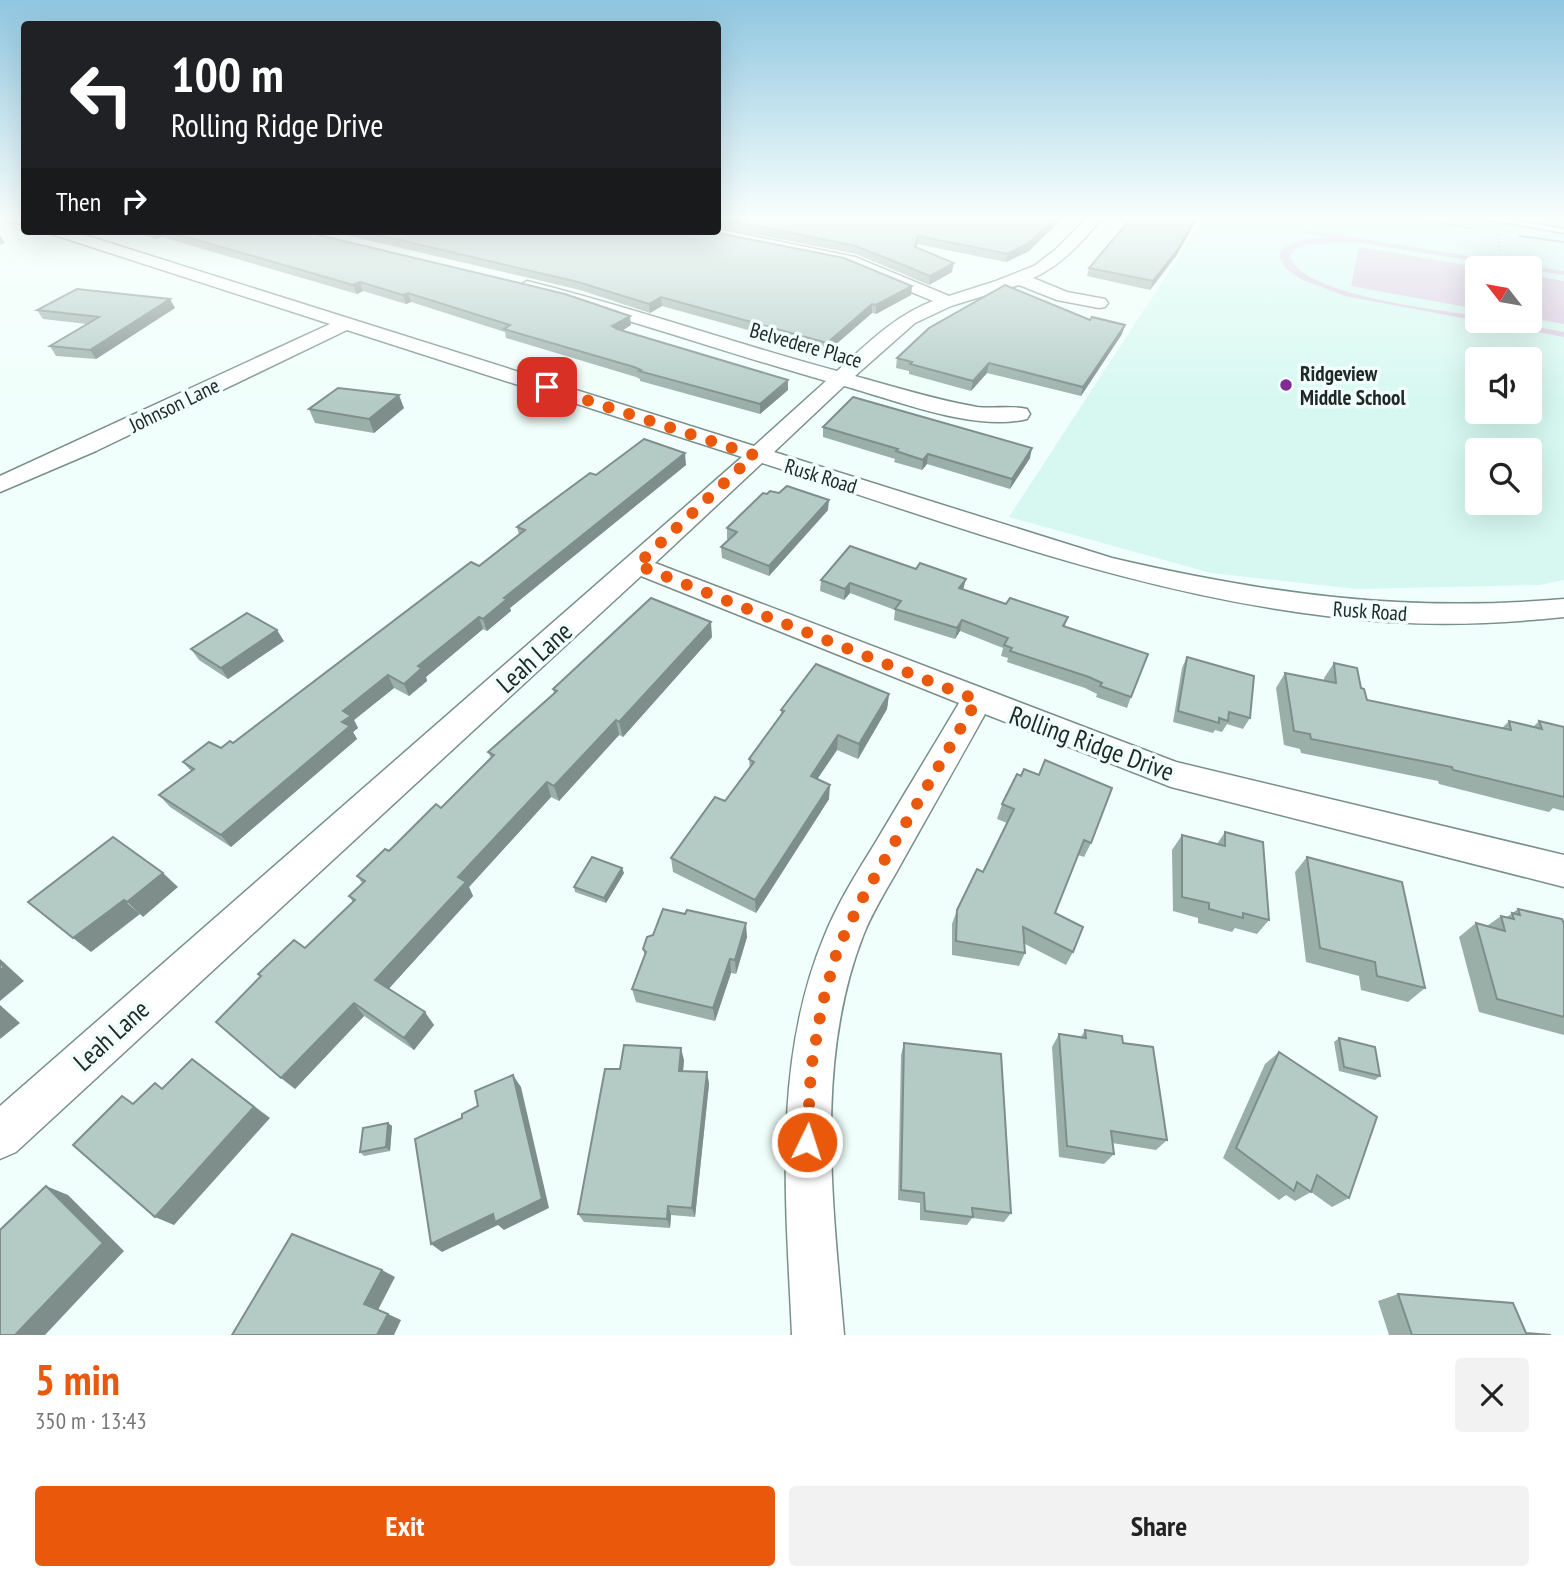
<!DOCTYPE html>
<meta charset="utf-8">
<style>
:root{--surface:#fff;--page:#f2f2f2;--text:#222;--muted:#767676;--accent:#ea580c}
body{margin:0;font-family:"PT Sans Narrow",sans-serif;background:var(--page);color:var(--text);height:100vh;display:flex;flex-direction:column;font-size:26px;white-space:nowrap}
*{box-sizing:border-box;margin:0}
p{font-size:23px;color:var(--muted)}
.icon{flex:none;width:38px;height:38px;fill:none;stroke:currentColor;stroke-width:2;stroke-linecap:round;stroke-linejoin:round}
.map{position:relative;height:1335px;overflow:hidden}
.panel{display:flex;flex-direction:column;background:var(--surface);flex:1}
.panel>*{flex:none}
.top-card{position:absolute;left:21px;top:21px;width:700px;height:214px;border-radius:7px;box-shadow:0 7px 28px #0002;background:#202124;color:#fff;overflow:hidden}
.needle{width:46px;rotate:301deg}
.fabs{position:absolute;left:1465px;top:256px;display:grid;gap:14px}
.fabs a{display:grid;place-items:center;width:77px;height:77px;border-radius:7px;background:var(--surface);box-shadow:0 7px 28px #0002;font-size:35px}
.pin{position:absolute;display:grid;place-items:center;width:60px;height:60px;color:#fff;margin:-30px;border-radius:14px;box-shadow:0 4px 10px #0006}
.me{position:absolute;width:77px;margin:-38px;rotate:4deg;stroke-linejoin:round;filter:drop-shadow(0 0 5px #0008)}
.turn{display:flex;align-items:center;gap:24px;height:147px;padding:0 35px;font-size:32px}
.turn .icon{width:91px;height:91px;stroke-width:2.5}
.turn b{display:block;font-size:49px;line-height:60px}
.then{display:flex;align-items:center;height:66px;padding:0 35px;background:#0003;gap:14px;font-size:26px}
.round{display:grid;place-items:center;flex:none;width:74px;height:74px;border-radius:7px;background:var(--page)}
.overview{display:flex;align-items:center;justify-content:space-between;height:119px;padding:0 35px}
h1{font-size:42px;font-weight:800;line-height:52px;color:var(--accent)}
.primary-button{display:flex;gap:14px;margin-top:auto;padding:14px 35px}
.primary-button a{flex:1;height:80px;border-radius:7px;background:var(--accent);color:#fff;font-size:28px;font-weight:800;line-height:80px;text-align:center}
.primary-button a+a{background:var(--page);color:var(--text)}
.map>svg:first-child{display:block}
</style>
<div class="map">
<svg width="1564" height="1335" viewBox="0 0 1564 1335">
<rect width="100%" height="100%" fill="#f0fffb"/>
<path fill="#d6f8f0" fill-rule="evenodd" d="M 1205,216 L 1564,216 L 1564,580 L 1539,585 L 1357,589 L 1211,573 L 1009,517 ZM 1477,268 L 1530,268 L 1530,320 L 1477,320 ZM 1477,359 L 1530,359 L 1530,411 L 1477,411 ZM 1477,450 L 1530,450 L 1530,502 L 1477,502 Z"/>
<g fill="#dcc8e1">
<path d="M 1306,230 L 1564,271 L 1564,275 L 1354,242 L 1307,244 L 1295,250 L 1290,256 C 1300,295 1440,310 1477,316 L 1477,320 L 1499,320 L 1564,332 L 1564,337 L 1345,296 L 1301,279 L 1286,269 L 1279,257 C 1284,238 1313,239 1330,237 L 1305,233 Z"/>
<polygon points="1359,247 1483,268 1477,268 1477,309 1351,286"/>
<polygon points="1530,275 1564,281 1564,324 1530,318"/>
</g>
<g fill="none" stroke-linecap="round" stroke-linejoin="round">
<g fill="#80aaa0" fill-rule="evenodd">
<polygon points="1399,216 1410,216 1471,228 1469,229"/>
<polygon points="1520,235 1564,241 1564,243 1518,237"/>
</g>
<defs>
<polygon id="service" points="1469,216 1489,216 1564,229 1564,233"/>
<g id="minor">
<polygon points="1,216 24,216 24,225 3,219"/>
<path d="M 1092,217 L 1099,221 C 1081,244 1060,266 1033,278 L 1067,292 L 1105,299 L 1108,303 L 1105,307 L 1099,308 L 1057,300 L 1019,285 L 951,306 L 915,323 L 855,376 C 895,387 936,400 977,407 C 994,409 1010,405 1027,409 L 1030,414 L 1027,419 C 973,432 896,400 844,386 L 774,452 L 1112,558 C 1266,594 1405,613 1564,599 L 1564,617 C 1506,623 1448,626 1390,622 C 1172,608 967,529 762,463 L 655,563 L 1176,762 L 1564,855 L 1564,887 L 1171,787 L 985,714 C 958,763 930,812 902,862 C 889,886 873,910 863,936 C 814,1062 833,1204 844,1335 L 792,1335 C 786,1203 772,1062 824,937 C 838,902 858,871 877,840 C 904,794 932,749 959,703 L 641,576 L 16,1152 L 0,1159 L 0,1106 L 742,457 L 347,330 L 96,451 L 0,492 L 0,476 L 330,324 L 51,234 L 48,231 L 72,231 L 754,446 L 826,381 C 724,352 624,317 521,290 L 519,286 L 527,281 C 632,307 733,343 837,371 C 867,344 894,316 933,301 L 844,264 L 705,236 L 697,231 L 718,229 L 855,257 L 949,296 L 996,281 L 1034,266 L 1055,250 L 1087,218 Z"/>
</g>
</defs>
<use href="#service" stroke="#798f89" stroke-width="3"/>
<use href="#minor" stroke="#798f89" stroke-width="3"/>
<polyline stroke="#aab7b4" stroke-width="2.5" stroke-dasharray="1 2.5" stroke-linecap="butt" points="1498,235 1499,250"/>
<use href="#service" fill="#fff" fill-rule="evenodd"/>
<use href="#minor" fill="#fff" fill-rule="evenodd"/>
</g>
<g fill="#9bafa9">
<polygon points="718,216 1065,216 1029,251 1006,262 917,244 916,248 952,272 929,285 856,254 718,227"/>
<polygon points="1197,216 1194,224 1176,256 1150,290 1087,276 1089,268"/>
<polygon points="130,231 302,231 631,325 622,330 788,390 760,414 640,381 640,379 636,377 506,338 505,332 411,302 406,304 363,291 357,294 162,237 155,239"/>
<polygon points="329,231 708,231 912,286 911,295 876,314 872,313 827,352 662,306 650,313 580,290"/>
<polygon points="175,308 96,359 56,356 50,346 87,324 43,319 37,310"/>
<polygon points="1122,334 1081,396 987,373 971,391 909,374 909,371 896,368 897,358"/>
<polygon points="404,408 374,433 315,423 309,409"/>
<polygon points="823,427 1030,458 1010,489 927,464 922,470 894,462 895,459 823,437"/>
<polygon points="686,465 510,608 511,611 487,631 483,629 426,677 427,681 409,696 394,688 354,720 358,728 353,732 357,739 231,847 170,807 159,795 191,771 183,762 221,748 233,743 479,566 519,535 517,527 596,475"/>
<polygon points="828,510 769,576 722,558 721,547 729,540 727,539 727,528"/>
<polygon points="821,580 963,589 1006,604 1068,617 1065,626 1131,697 1127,708 1096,697 1097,694 1085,688 1007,662 1008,658 1001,656 1003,648 960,631 955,639 894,620 895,610 850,593 844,600 820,591"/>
<polygon points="712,637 623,737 619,735 559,801 551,797 469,887 473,896 388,989 434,1025 414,1050 364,1016 295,1089 305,948 353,902 349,896 362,883 357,876 441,808 491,758 488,752 554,694 553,689"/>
<polygon points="284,641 228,679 199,660 191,649"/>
<polygon points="1187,657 1250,718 1243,729 1227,724 1222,732 1215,730 1213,733 1173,722 1182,668"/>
<polygon points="1334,663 1361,688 1367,700 1502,728 1509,721 1533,727 1539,721 1564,727 1564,811 1553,808 1549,812 1439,784 1438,781 1301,753 1300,749 1284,745 1276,688 1285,673 1324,681 1324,678"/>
<polygon points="889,694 887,709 858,759 837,750 817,779 829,799 756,913 673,872 671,858 725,801 750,768 749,759 781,715 781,710"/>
<polygon points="1002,804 1091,843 1084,857 1078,855 1055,913 1073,952 1066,965 1025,944 1025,953 1019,966 952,955 952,924 957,910 983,872 1007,823 997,819"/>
<polygon points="1225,832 1269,920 1257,934 1235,928 1232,932 1198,923 1198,918 1173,911 1172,850 1182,835 1217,844"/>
<polygon points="1307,857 1425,988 1408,1002 1361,990 1359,976 1306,962 1295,872"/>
<polygon points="624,873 606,903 575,892 574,887"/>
<polygon points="1518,909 1564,924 1564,1035 1479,1012 1459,937 1476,923 1487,926 1501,916 1507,917"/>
<polygon points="747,937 736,974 731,973 715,1021 636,1002 632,989 645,956 643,949"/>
<polygon points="1085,1030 1123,1043 1167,1140 1156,1150 1112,1143 1114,1154 1104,1164 1059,1157 1052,1047 1059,1034 1081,1037"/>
<polygon points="1339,1038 1380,1076 1375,1080 1339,1071 1334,1042"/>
<polygon points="904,1043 1011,1213 1004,1222 972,1218 967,1225 920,1220 920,1203 898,1200 901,1055"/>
<polygon points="1279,1052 1349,1198 1332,1207 1311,1192 1295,1201 1286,1195 1279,1200 1223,1158 1265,1064"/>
<polygon points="684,1060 683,1071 707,1072 709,1084 695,1217 671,1215 670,1228 584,1222 578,1214 620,1069"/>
<polygon points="388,1123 392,1126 390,1151 364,1156 360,1152"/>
<polygon points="1398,1294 1526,1333 1551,1335 1389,1335 1378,1301"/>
</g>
<g fill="#7e8e8a">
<polygon points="1058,216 1065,216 1029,251 1006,262 1008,254"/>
<polygon points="1197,216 1194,224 1176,256 1150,290 1153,281 1192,217"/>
<polygon points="151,231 159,231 162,237 155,239"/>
<polygon points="0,235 5,243 0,245"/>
<polygon points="954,263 952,272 929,285 930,276"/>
<polygon points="360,282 363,291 357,294 353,285"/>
<polygon points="912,286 911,295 876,314 876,305"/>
<polygon points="408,293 411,302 406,304 403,295"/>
<polygon points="661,297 662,306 650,313 649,304"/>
<polygon points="170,299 175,308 96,359 90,350"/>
<polygon points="872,304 872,313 827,352 827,343"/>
<polygon points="630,316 631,325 614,336 612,326"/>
<polygon points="1125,325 1122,334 1081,396 1083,387"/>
<polygon points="989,363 987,373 971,391 973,381"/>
<polygon points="788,380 788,390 760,414 760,404"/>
<polygon points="399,395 404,408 374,433 369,419"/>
<polygon points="1032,448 1030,458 1010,489 1012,479"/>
<polygon points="685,453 686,465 510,608 511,611 487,631 483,619 504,598"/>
<polygon points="928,454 927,464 922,470 923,460"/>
<polygon points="829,500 828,510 769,576 769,566"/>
<polygon points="966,579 963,590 959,588"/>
<polygon points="850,583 850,593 844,600 845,589"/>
<polygon points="479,617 483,629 426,677 427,681 409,696 404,684 418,666"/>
<polygon points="962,620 960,631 955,639 957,628"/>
<polygon points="711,622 712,637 623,737 619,722"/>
<polygon points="277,630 284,641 228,679 221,668"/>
<polygon points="388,675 394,688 354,720 358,728 353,732 357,739 231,847 221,835 342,722 343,711"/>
<polygon points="889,694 887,709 858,759 859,744"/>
<polygon points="616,720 619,735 559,801 554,786"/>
<polygon points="838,735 837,750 810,790 811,776"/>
<polygon points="547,782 551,797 469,887 473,896 385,993 375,980 458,877"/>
<polygon points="830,785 829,799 756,913 755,900"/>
<polygon points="622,868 624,873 606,903 604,898"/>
<polygon points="163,873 178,887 143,917 127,902"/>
<polygon points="124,900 140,914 91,952 73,938"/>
<polygon points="746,923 747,937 736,974 735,960"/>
<polygon points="0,959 24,981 0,1001"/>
<polygon points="730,959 731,973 715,1021 713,1008"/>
<polygon points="354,1003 364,1016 295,1089 281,1078"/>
<polygon points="0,1005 20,1023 0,1039"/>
<polygon points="425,1012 434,1025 414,1050 404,1038"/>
<polygon points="681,1048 684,1060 682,1083 679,1071"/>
<polygon points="192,1059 270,1118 174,1225 155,1217"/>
<polygon points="707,1072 709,1084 695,1217 692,1208"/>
<polygon points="513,1075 521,1087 549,1208 504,1230 498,1225 442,1252 431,1244 493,1214"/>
<polygon points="388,1123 392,1126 390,1151 386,1147"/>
<polygon points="46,1186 68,1195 124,1251 45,1335 15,1335"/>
<polygon points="668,1206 671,1215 670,1228 667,1219"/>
<polygon points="382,1270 395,1277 378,1310 364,1304"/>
<polygon points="388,1314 401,1320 394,1335 377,1335"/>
</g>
<g fill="#b4cbc5" stroke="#7e8e8a" stroke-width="2">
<polygon points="718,216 1058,216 1030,242 1008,254 918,236 915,247 954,263 930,276 856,246 718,218"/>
<polygon points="1133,216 1195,216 1192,217 1195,218 1179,248 1153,281 1089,268"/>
<polygon points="166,231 302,231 565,294 630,316 612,326 617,329 788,380 760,404 639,371 641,370 634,367 504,329 510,325 408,293 403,295 360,282 353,285"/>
<polygon points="362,231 708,231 844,258 912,286 876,305 872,304 827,343 661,297 649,304 578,282"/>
<polygon points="1005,285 1090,320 1092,317 1125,325 1083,387 989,363 973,381 910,364 912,362 897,358 929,328"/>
<polygon points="77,289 170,299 90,350 50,346 99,317 37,310"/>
<polygon points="338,388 399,395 369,419 309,409"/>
<polygon points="853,397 1032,448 1012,479 928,454 923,460 896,451 898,449 823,427"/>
<polygon points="644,439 685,453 504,598 507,599 483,619 479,617 418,666 422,668 404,684 388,675 343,711 351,716 342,722 350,726 221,835 159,795 194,769 183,762 209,742 221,748 230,741 233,743 471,562 479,566 525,530 517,527 590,473 596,475"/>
<polygon points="787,486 829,500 769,566 721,547 737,532 727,528 763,493 767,494 770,491 779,493"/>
<polygon points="850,546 916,569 920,563 966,579 959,588 1006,604 1010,598 1068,617 1063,626 1148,654 1131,697 1100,686 1102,683 1089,677 1010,651 1012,648 1004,645 1008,638 962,620 957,628 895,609 901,601 850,583 845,589 821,580"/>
<polygon points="651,598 711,622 619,722 616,720 554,786 547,782 458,877 466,882 375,980 425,1012 404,1038 354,1003 281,1078 216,1022 261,976 258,974 294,940 305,948 355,900 349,896 365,881 357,876 385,849 389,851 436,804 441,808 494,755 488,752 557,691 553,689"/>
<polygon points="247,613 277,630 221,668 191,649"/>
<polygon points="1187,657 1254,676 1250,718 1229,712 1228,721 1219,718 1219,723 1178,711"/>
<polygon points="1334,663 1357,668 1361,688 1364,689 1367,700 1511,730 1509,721 1542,729 1539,721 1564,727 1564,797 1453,770 1452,767 1311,739 1310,734 1294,731 1285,673 1336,683"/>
<polygon points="816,664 889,694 859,744 838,735 811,776 830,785 755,900 671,858 715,797 725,801 754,762 749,759 784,711 781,710"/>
<polygon points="1045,760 1112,788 1091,843 1084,840 1055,913 1083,927 1073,952 1023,927 1025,953 956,941 957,910 977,869 983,872 1014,809 1002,804 1017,774 1021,776 1024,769 1039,775"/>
<polygon points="1225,832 1263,842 1269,920 1243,913 1243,918 1209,909 1209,903 1182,897 1182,835 1225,846"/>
<polygon points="113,837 163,873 127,902 124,900 73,938 28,902"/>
<polygon points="592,857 622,868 604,898 574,887"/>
<polygon points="1307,857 1402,882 1425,988 1377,976 1375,962 1320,948"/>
<polygon points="663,909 685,914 687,910 746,923 735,960 730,959 713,1008 632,989 646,952 643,949 647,937 653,935"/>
<polygon points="1518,909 1562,919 1564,924 1564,1017 1497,999 1476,923 1505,931 1501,916 1514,919 1512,913 1520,915"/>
<polygon points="0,963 4,967 0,971"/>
<polygon points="1085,1030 1122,1036 1123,1043 1153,1047 1167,1140 1111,1131 1114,1154 1067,1146 1059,1034 1086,1038"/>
<polygon points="1339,1038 1375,1047 1380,1076 1344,1067"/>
<polygon points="904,1043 1001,1054 1011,1213 972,1208 973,1217 925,1211 924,1193 901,1190"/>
<polygon points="624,1045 681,1048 679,1071 707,1072 692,1208 668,1206 667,1219 578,1214 605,1069 620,1069"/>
<polygon points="1279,1052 1377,1117 1349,1198 1317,1175 1311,1192 1297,1182 1294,1191 1236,1148"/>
<polygon points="192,1059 254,1107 155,1217 73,1145 122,1096 133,1104 155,1083 162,1089"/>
<polygon points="513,1075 542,1199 495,1222 493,1214 431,1244 415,1139 462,1118 462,1114 478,1106 475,1091"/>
<polygon points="388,1123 386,1147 360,1152 363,1128"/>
<polygon points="46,1186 103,1243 15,1335 0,1335 0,1230"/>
<polygon points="292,1234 382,1270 364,1304 388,1314 377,1335 232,1335"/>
<polygon points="1398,1294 1513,1303 1526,1333 1551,1335 1412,1335"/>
</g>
<linearGradient id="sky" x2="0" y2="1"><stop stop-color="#8fc6e0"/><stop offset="0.54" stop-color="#f8fffd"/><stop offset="1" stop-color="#f8fffd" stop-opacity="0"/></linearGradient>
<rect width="1564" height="403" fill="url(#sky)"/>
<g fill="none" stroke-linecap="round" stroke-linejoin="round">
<polyline stroke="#ea580c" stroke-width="12" stroke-dasharray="0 21.6" points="547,387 754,455 637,565 977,700 862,899 838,948 822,1005 811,1069 807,1142"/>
</g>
<circle fill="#842a97" stroke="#f0fffb" stroke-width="2.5" cx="1286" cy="385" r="7"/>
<g text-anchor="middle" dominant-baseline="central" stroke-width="7" stroke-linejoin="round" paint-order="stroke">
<g font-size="21" fill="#1f2826" stroke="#f0fffb">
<text transform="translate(806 345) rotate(16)">Belvedere Place</text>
<text transform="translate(174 405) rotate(-26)">Johnson Lane</text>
<text transform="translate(821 476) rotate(17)">Rusk Road</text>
<text transform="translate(1370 611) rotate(4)">Rusk Road</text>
</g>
<g font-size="21" font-weight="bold" fill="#1f2826" stroke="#f0fffb" text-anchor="start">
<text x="1300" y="373">Ridgeview<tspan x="1300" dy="24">Middle School</tspan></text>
</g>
<g font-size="26" fill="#1f2826" stroke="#f0fffb">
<text transform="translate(534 657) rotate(-42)">Leah Lane</text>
<text transform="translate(1092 743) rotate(20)">Rolling Ridge Drive</text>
<text transform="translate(111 1035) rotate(-42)">Leah Lane</text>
</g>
</g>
</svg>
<div class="fabs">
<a><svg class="needle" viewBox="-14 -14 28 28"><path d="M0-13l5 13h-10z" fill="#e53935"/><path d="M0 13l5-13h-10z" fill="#767676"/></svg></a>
<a><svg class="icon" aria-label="sound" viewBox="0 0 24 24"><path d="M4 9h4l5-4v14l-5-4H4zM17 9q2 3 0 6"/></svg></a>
<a><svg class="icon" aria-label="search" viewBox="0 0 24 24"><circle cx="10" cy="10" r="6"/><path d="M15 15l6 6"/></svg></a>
</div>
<div class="pin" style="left:547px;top:387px;background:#d93025"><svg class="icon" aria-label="arrive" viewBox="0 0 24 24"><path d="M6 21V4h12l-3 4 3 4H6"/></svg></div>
<svg class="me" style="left:807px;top:1142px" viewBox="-20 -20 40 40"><circle r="17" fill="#ea580c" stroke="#fff" stroke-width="3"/><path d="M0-11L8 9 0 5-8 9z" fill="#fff"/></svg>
<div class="top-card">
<div class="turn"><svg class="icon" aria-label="left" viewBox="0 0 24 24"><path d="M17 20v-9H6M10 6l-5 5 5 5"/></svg><div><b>100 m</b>Rolling Ridge Drive</div></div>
<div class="then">Then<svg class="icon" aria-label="right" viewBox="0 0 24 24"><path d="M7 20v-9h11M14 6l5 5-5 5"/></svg></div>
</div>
</div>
<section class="panel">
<div class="overview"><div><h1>5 min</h1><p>350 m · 13:43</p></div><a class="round"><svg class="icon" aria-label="close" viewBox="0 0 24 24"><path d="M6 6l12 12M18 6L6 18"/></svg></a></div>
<div class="primary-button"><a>Exit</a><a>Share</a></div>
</section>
